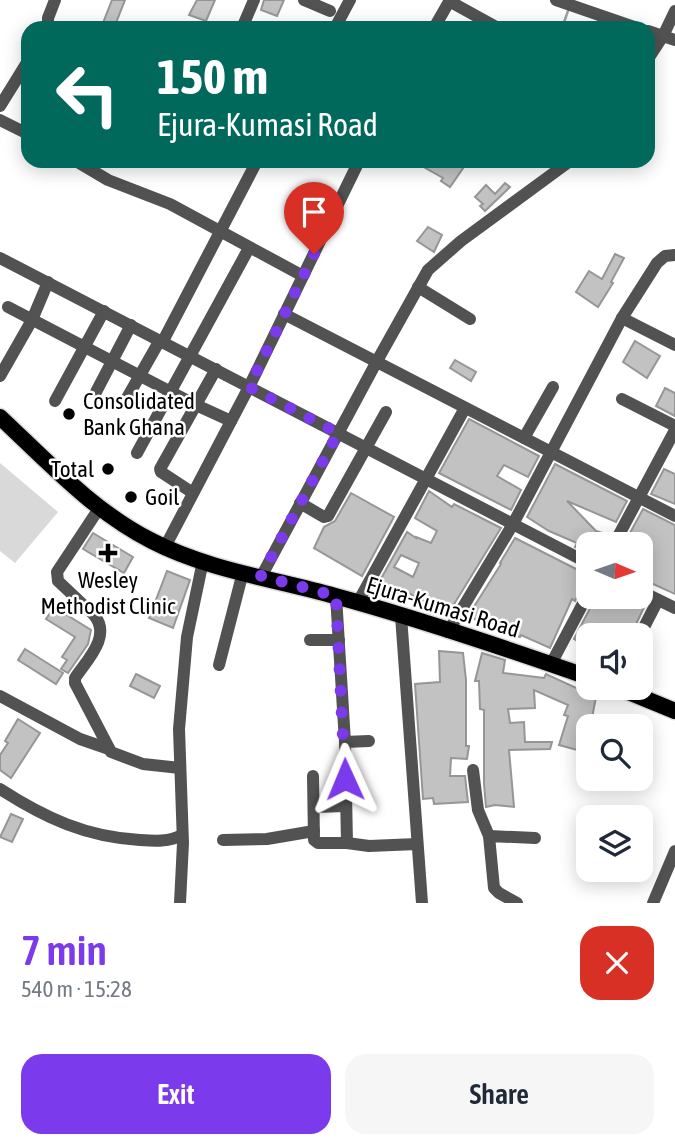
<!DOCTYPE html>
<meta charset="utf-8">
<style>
:root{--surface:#fff;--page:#f6f6f7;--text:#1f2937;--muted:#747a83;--accent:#7c3aed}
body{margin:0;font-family:"Asap Condensed",sans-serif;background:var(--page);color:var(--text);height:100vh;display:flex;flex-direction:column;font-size:26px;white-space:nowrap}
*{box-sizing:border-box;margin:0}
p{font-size:23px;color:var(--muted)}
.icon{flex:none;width:38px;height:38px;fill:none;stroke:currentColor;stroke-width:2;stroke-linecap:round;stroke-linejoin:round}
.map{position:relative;height:903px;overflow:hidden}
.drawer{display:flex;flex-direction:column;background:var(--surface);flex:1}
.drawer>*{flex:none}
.top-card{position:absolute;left:21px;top:21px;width:634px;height:147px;border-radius:21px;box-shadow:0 4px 18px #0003;background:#00695c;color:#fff;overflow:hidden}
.needle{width:46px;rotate:92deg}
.fabs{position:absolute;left:576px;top:532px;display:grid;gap:14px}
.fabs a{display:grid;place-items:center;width:77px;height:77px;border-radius:14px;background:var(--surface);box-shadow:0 4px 18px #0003;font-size:35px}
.pin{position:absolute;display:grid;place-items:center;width:60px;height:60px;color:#fff;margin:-72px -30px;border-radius:50% 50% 50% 0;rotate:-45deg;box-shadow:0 0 7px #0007}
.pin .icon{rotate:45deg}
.me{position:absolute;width:77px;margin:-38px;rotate:359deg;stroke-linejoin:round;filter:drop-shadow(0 0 5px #0008)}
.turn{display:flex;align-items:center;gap:24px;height:147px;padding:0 21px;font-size:32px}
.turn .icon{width:91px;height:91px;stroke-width:2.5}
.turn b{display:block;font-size:49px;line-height:60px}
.round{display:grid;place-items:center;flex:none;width:74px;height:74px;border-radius:21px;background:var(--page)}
.overview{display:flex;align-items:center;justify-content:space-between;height:119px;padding:0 21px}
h1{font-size:42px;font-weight:600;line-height:52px;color:var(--accent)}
.primary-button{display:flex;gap:14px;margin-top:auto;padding:14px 21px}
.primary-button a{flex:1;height:80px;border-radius:21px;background:var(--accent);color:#fff;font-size:28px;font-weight:600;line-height:80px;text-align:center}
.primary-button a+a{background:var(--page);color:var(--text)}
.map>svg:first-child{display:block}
</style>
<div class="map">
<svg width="675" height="903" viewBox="0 0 675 903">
<rect width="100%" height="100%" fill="#fff"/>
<polygon fill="#d9d9d9" points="0,463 58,512 15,563 0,551"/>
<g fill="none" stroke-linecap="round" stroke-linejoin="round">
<polyline stroke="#a0a0a0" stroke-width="2.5" points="562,28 569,8"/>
</g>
<g fill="#c2c2c2" stroke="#969696" stroke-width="2" fill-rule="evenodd">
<polygon points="112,0 125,0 114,28 101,28"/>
<polygon points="197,0 215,0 206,21 189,15"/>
<polygon points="264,0 284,0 277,16 261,10"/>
<polygon points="413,161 468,161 450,187 441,181 443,178"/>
<polygon points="505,183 510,187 485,211 480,206 483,204 475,197 486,185 495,194"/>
<polygon points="428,227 442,235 434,252 417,241"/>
<polygon points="615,254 624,258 611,282 613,283 598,307 576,292 589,271 602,279"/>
<polygon points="635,341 660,356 647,378 623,362"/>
<polygon points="455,360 476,372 471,381 450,368"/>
<polygon points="665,388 675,393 675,416 656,406"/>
<polygon points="469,419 539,456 528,477 504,465 497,476 521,490 511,510 439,473"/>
<polygon points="555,464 627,501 616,522 567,501 596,531 609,535 605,544 588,544 588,552 575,547 577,543 549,531 527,517"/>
<polygon points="664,469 675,474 675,504 651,494"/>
<path d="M 429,491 L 452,507 L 454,504 L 501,528 L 448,614 L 403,590 L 400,594 L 378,584 L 407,532 L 416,538 L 416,537 L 431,543 L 437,531 L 415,518 ZM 401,555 L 419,563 L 413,577 L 394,567 Z"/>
<polygon points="351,493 394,517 362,576 314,548 324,527 335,521"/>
<polygon points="643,509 675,525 675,594 640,578 640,544 624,544"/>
<polygon points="93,533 133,557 124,573 83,549"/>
<polygon points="515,538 588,575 575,601 572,599 550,648 521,635 520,637 498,630 468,616 501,564 500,563"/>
<polygon points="167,571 190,580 173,628 149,618"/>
<polygon points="596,597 628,597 645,605 631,635 608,635 601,632 599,635 588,635 588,648 574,639"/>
<polygon points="54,607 91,630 88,644 68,673 61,669 67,660 62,657 75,637 46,619"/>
<polygon points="25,649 63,673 56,684 18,660"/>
<polygon points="439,651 463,653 466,680 466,746 469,746 467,759 451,758 450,776 465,776 468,802 434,804 433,798 423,799 415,684 440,682"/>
<polygon points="482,653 505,660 503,673 544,678 546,674 596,697 591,723 588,721 588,753 559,745 568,716 564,715 568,705 534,690 535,708 508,709 510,723 524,722 525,742 552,742 550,749 509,750 514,807 495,805 486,807 484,784 484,710 480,709 479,681 475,681"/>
<polygon points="136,674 160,686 154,698 130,686"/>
<polygon points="18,719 40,733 11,778 0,770 0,755 8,743 5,741"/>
<polygon points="11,814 23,819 12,842 0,837"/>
</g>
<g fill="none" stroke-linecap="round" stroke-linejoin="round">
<defs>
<g id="major">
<path d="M 0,417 C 47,461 94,512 152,541 C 208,570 275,579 335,596 C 420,619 505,648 588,677"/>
<polyline points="619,688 675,711"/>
</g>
</defs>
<use href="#major" stroke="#dbdbdb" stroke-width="19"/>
<g stroke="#525252" stroke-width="12">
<polyline points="304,0 330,11"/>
<polyline points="556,0 637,28"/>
<polyline points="449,1 498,28"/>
<polyline points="48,28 48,18 55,0"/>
<polyline points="242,28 254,0"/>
<polyline points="335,28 350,0"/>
<polyline points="434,28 450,0"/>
<polyline points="648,31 675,40"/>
<polyline points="648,59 663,36 675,11"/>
<polyline points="0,106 28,61"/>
<polyline points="0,120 28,134"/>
<polyline points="76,161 108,180 170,204 303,276"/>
<polyline points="0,258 588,563"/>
<polyline points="418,287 470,319"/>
<polyline points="8,307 196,405 231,421"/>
<polyline points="284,314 675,516"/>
<polyline points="622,318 675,345"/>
<polyline points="163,341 257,161"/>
<polyline points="0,376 32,320 48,282"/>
<polyline points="96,392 131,325"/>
<polyline points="127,398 160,340"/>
<polyline points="622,399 675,426"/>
<polyline points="55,401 104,311"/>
<polyline points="524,438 553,387"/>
<polyline points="137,453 249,248"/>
<polyline points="193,493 161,472 160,469 216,369"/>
<polyline points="300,503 324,517 328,516 386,412"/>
<path d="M 100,507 L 57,572 L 58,581 L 94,615 C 112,636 87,660 75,678 L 75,683 L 111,752 L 143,764 L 180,768"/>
<polyline points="614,544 675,430"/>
<polyline points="165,547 249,387 359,161"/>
<polyline points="261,577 377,361 428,270 461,241 570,161"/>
<polyline points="640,591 675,608"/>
<polyline points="336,596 345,742"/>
<polyline points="357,604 465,408"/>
<polyline points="401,616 422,903"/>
<polyline points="448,632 513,524 622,318 657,263 665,256 675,255"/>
<polyline points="640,635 658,600"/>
<polyline points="310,640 339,640"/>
<polyline points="551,664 588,594"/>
<polyline points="219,665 243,572"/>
<polyline points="0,696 80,739 109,749"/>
<polyline points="369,741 345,742 347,843 369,846 417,844"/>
<polyline points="473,770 478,810 489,836"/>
<polyline points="313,776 314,840 318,843 347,843"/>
<path d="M 0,789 C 45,818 86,837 140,840 C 155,841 169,842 182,835"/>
<polyline points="315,807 346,806"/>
<polyline points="223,840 267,839 314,831"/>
<polyline points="180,903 183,843 179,729 187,637 203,561"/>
<polyline points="517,903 499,893 494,888 489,836 535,838"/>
<polyline points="653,903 675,851"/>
</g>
<use href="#major" stroke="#000" stroke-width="16"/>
</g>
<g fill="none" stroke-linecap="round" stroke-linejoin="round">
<polyline stroke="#7c3aed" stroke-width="12" stroke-dasharray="0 21.6" points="314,254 249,387 338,433 261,576 336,596 345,779"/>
</g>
<g fill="#000" stroke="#fff" stroke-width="2.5">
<circle cx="69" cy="414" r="7"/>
<circle cx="108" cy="469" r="7"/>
<circle cx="131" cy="497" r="7"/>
<path d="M104.5 542.5h7v7h7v7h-7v7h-7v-7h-7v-7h7z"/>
</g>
<g text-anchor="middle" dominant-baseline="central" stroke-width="5" stroke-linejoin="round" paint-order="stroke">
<g font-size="23" fill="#000" stroke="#fff" text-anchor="start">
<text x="83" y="401">Consolidated<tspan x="83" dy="26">Bank Ghana</tspan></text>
<text x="94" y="469" text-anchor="end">Total</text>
<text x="145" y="497">Goil</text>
<text x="108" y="580" text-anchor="middle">Wesley<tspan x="108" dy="26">Methodist Clinic</tspan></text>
</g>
<g font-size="23" fill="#000" stroke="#fff">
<text transform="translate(443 607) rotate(17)">Ejura-Kumasi Road</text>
</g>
</g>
</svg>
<div class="fabs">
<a><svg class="needle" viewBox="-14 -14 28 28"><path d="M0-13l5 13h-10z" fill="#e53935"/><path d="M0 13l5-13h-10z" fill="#747a83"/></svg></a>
<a><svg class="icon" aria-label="sound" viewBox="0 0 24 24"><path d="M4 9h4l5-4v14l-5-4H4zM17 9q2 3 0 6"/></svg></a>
<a><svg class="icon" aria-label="search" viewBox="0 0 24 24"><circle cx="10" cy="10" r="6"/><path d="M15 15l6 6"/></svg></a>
<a><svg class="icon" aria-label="layers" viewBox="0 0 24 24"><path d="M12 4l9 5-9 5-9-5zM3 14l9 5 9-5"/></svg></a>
</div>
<div class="pin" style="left:314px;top:254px;background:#d93025"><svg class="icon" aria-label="arrive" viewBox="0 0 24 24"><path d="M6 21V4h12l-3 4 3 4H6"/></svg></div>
<svg class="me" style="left:345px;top:779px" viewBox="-20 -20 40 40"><path d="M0-17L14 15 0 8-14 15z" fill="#7c3aed" stroke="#fff" stroke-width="4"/></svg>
<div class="top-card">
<div class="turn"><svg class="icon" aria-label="left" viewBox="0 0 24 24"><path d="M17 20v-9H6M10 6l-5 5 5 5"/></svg><div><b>150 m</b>Ejura-Kumasi Road</div></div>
</div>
</div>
<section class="drawer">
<div class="overview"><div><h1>7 min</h1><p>540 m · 15:28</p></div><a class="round" style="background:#d93025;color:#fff"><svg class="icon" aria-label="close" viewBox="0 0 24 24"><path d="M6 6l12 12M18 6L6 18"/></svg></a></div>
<div class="primary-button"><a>Exit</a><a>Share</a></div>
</section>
